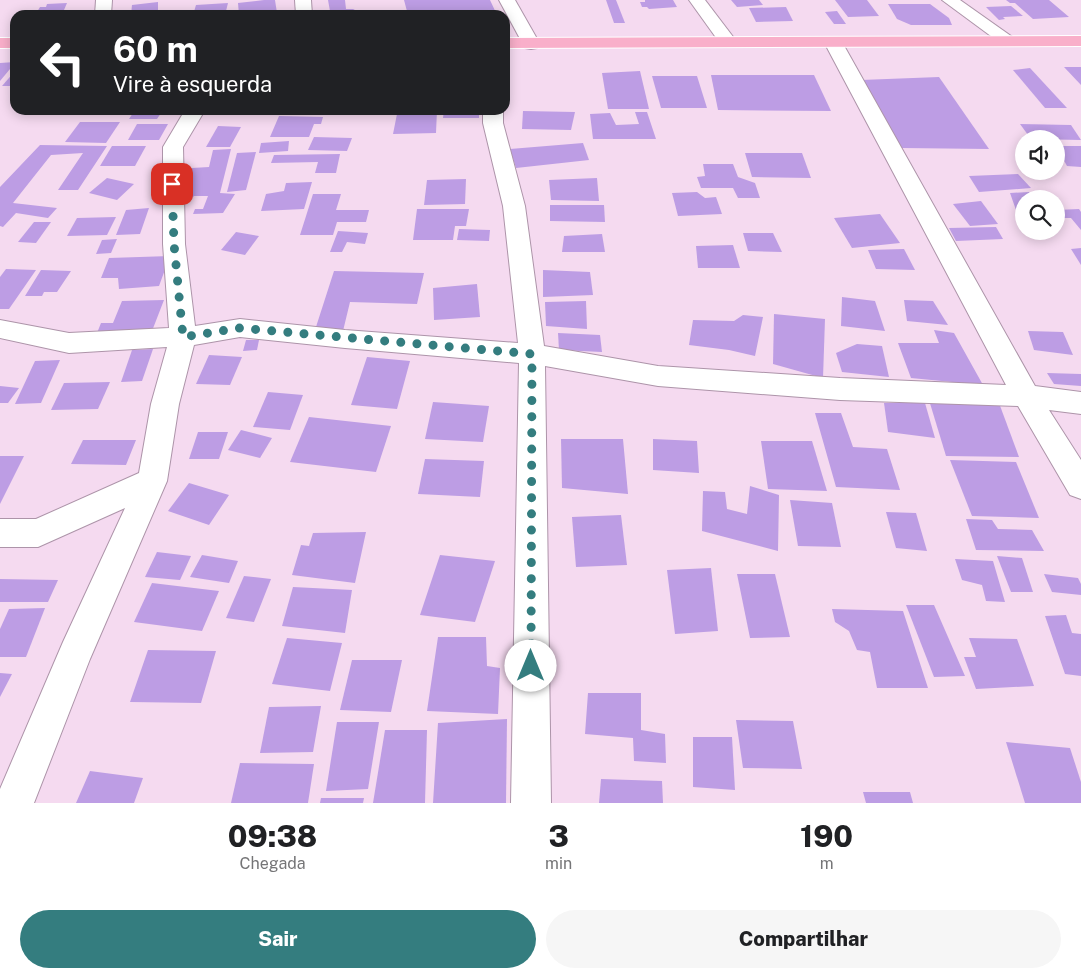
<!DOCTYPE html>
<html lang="pt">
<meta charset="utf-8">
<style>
:root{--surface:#fff;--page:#f6f6f6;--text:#202124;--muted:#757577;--accent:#347d7f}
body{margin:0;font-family:"Public Sans",sans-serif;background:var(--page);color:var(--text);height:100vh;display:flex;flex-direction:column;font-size:19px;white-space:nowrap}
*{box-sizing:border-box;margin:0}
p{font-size:16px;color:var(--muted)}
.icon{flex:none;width:28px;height:28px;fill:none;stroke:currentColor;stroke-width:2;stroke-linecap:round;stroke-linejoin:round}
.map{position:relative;height:803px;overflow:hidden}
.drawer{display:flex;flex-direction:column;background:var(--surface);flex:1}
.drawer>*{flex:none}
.top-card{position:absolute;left:10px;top:10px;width:500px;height:105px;border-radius:15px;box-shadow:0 2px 12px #0003;background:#202124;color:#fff;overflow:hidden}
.controls{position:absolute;left:1015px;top:130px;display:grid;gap:10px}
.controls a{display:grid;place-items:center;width:50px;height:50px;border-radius:50%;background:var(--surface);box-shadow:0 2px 12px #0003;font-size:25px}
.pin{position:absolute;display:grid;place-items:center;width:42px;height:42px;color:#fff;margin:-21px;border-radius:10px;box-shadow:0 2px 8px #0006}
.me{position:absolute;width:55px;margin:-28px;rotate:0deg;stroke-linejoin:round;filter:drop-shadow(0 0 4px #0008)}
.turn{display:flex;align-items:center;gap:18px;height:105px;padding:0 20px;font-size:22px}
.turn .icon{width:65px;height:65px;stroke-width:2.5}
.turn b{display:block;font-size:35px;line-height:42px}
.eta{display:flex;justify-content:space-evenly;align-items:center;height:85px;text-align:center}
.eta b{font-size:30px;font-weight:800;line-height:35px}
.cta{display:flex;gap:10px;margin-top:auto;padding:10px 20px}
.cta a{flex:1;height:58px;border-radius:30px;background:var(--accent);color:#fff;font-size:20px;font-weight:800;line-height:58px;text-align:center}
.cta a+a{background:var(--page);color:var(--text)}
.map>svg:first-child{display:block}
</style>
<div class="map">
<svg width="1081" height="803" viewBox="0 0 1081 803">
<rect width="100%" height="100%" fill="#f5daf0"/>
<g fill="#bd9de4">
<polygon points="264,0 275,0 277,13 239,15 238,3"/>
<polygon points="328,0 345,0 346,9 353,9 359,12 359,15 322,15 322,12 330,11"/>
<polygon points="404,0 490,0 497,15 408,15"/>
<polygon points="606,0 616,0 625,23 614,23"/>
<polygon points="645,0 673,0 677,7 649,9 647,7 642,7 640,2 645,2"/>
<polygon points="731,0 759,0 763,5 737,7"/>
<polygon points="835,0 867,0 879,16 848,17"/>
<polygon points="1006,0 1049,0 1069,17 1033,19 1015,3 1010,3"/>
<polygon points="158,2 158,13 131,15 132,5"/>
<polygon points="67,3 64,10 47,11 45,15 25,15 27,12 37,12 40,7 46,7 47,4"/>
<polygon points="228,3 225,15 193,15 196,5"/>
<polygon points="888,4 930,4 949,18 952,25 911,25 897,19"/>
<polygon points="1011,6 1023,16 1003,17 1005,19 999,20 986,7"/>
<polygon points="786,7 793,21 756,22 749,8"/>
<polygon points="837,11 846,24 834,24 825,12"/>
<polygon points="15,62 15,63 0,81 0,63"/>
<polygon points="1064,67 1081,67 1081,85"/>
<polygon points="1030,68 1067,108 1045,108 1013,70"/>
<polygon points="15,71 15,86 2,86"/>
<polygon points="640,71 649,109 608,109 602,73"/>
<polygon points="711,75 814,75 831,111 718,110"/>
<polygon points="652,76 697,76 707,108 661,108"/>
<polygon points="939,77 989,149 902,148 861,80"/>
<polygon points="135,110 163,110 157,119 129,119"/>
<polygon points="295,110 339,110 339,112 294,112"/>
<polygon points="412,110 437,110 436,133 393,134 397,114 410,114"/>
<polygon points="444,110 479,110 479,118 443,118"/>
<polygon points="523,111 575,112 571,130 522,129"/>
<polygon points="635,112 647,112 656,139 593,139 590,114 610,113 616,125 639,124"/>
<polygon points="279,116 323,117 321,124 314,124 309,137 270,137"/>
<polygon points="80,122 120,122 106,143 65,142"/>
<polygon points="137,124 168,124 159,140 128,140"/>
<polygon points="1020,124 1071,125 1081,140 1031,139"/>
<polygon points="218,126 241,127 230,147 206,147"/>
<polygon points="314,137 352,138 347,151 308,150"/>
<polygon points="289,141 288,151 259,153 261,143"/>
<polygon points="583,143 589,160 516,168 510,149"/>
<polygon points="40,145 107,146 78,190 58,190 83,153 51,155 13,203 57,208 48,218 16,213 3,227 0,226 0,187"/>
<polygon points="112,146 146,146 135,166 100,166"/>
<polygon points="1056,146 1081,146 1081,167 1067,166"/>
<polygon points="231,149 220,193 235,194 223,213 193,214 195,209 203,209 208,196 194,196 186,204 181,204 192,168 209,167 213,150"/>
<polygon points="256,152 246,190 227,192 237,153"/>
<polygon points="745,153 802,153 811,178 752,177"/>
<polygon points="340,154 336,173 315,173 318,162 271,163 274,155"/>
<polygon points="703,164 733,164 738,177 755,183 760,198 738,198 733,188 701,188 697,177 705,176"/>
<polygon points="1018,174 1031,188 979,192 969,176"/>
<polygon points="107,178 134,184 117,200 89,193"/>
<polygon points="597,178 599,201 551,200 549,180"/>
<polygon points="466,179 465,204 424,205 427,180"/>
<polygon points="312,182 304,209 261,211 266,194 284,191 286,183"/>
<polygon points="697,192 705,198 716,197 722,214 678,216 672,193"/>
<polygon points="1029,192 1033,199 1024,199 1024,210 1016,210 1010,193"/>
<polygon points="313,194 341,194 336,210 369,210 366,222 337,222 333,235 300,235"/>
<polygon points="981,201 998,224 970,226 953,204"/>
<polygon points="550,205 604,205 605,222 550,221"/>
<polygon points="149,208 140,234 116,235 126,210"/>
<polygon points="417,209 469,209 466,226 455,226 453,240 413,240"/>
<polygon points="1079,209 1081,212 1081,230 1071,218 1061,218 1056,212 1056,210"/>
<polygon points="880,214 900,243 852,248 834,218"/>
<polygon points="116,217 107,235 67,236 77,218"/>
<polygon points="34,222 51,222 36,243 18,242"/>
<polygon points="996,227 1003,239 956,241 949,228"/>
<polygon points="459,229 490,230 489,241 457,240"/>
<polygon points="338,231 368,233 365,244 347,242 342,252 330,252"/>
<polygon points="236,232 259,236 245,255 221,250"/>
<polygon points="743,233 773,233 782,252 748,251"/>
<polygon points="602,234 605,252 562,252 564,236"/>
<polygon points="117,239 111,253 96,254 102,240"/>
<polygon points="733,245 740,268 698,268 696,246"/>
<polygon points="1081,248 1081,265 1071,249"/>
<polygon points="904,249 915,270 876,269 868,250"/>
<polygon points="170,256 159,286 119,289 118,278 101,278 109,258"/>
<polygon points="6,269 36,270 9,309 0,309 0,277"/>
<polygon points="41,270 71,271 57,292 44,292 42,296 25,296"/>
<polygon points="543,270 590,272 593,295 543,297"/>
<polygon points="334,271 424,273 417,304 350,302 343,331 315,330"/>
<polygon points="477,284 480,317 434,320 433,288"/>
<polygon points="842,297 875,301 885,331 841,326"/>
<polygon points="164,300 152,331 97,333 101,323 113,323 122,301"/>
<polygon points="904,300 933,301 948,325 907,321"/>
<polygon points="586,301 587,329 546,326 545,302"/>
<polygon points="774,314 825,319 823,378 773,364"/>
<polygon points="743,315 763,317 755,356 729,350 689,345 693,320 734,321"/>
<polygon points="934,330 954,333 983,385 911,378 898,343 939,343"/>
<polygon points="1028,331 1063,332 1073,355 1034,350"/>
<polygon points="558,333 600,335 602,352 559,350"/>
<polygon points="246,340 259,340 257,350 243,351"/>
<polygon points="857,344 882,346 889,377 842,372 836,353"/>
<polygon points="153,349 142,381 121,382 132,350"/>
<polygon points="209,355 242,357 230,385 196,384"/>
<polygon points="367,357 410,361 397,409 351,405"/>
<polygon points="60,360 41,403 15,404 35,361"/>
<polygon points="1047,373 1081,374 1081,386 1054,384"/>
<polygon points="110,382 98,409 51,410 64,383"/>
<polygon points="0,386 19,388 8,403 0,403"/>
<polygon points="268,392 303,395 290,430 253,427"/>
<polygon points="929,400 999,403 1019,457 946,456"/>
<polygon points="433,402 489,406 483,442 425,439"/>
<polygon points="884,403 925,403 935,438 888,432"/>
<polygon points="815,413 841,413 853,447 887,449 900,490 836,487"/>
<polygon points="309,417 391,426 376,472 290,462"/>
<polygon points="241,430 272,438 260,458 228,450"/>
<polygon points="198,432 228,432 219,459 189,459"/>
<polygon points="561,439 623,439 628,494 562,488"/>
<polygon points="653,439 697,441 699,473 653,470"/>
<polygon points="83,440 136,440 126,465 71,464"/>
<polygon points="761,441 812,441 827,491 768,489"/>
<polygon points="0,456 24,456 0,504"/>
<polygon points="425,459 484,461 480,497 418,494"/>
<polygon points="950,460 1016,462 1039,518 972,516"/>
<polygon points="189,483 229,495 209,525 168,511"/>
<polygon points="750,486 779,495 778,551 702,531 703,491 725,492 727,509 747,514"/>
<polygon points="790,500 832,503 841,547 798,546"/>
<polygon points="886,512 916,513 927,551 896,548"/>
<polygon points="621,515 627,565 576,567 572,517"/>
<polygon points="966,519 992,520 998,529 1032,530 1044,551 976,550"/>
<polygon points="366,532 355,583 292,575 301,545 309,546 313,533"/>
<polygon points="157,552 191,556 180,580 145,577"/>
<polygon points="202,555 238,561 229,583 190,577"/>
<polygon points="440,555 495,561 475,622 420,615"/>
<polygon points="997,556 1022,558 1033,592 1011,592"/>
<polygon points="955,559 993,561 1005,602 986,601 982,585 962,580"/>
<polygon points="711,568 718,631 675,634 667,570"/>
<polygon points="737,574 775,574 790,637 750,638"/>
<polygon points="1044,574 1078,578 1081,584 1081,595 1052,592"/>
<polygon points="244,576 271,579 254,622 226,618"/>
<polygon points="0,579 58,580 48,602 0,602"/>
<polygon points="152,583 219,591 202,631 134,622"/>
<polygon points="293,587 352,590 345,633 282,626"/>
<polygon points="906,605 934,605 965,676 934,677"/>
<polygon points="45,608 26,657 0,657 0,629 9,609"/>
<polygon points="832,609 903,611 928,688 877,688 870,652 857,650 849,631 835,622"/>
<polygon points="1066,615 1072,633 1081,634 1081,676 1065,674 1045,616"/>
<polygon points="438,637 486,637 487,666 500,668 498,714 427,711"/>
<polygon points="287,638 342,643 330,691 272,684"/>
<polygon points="969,638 1017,639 1034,686 976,689 964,657 976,657"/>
<polygon points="148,650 216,651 201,703 130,702"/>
<polygon points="352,660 402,660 391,712 340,710"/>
<polygon points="0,673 12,674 0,697"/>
<polygon points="588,693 641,693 641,730 665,734 666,763 634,761 633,738 585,734"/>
<polygon points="321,706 313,752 260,753 269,707"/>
<polygon points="507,719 506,803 433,803 438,723"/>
<polygon points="736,720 793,721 802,769 743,768"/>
<polygon points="337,722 379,722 368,789 326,791"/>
<polygon points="385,730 427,730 425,803 373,803"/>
<polygon points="693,737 732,737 735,790 693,787"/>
<polygon points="1006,742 1070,748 1081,782 1081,803 1025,803"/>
<polygon points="240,763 314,764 308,803 231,803"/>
<polygon points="90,771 143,778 134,803 76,803"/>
<polygon points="601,779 662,781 663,803 599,803"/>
<polygon points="863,792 910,792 913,803 866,803"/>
<polygon points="321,798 364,798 363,803 320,803"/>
</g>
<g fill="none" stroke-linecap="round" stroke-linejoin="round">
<defs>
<g id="minor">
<polygon points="96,0 112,0 111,15 95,15"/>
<polygon points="295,0 311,0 312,15 296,15"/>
<polygon points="499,0 515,0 540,44 537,48 531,49 525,48"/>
<polygon points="689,0 705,0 737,42 734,46 722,46"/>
<polygon points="942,0 960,0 1018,41 1015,45 1003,45"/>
<polygon points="833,37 839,38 842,42 1035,386 1081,392 1081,414 1049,410 1081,460 1081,499 1070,495 1018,406 840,400 658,386 545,366 551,803 511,803 519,363 345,348 240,337 194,345 179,404 167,481 90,659 34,803 0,803 0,789 63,642 125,508 38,547 0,547 0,519 36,519 139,473 151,404 167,347 69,353 0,338 0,320 69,333 169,328 163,244 163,147 185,110 205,110 183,147 185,244 195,326 240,319 345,330 518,343 503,206 483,123 483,110 503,110 503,123 525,206 544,346 658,366 840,378 1006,385 824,42 827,38"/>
</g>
<g id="major">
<polygon points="1081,36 1081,46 505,48 505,38"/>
<rect x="0" y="38" width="15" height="10"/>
</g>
</defs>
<use href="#minor" stroke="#ad94a9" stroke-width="2"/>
<use href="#major" stroke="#fff" stroke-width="2"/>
<use href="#minor" fill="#fff" fill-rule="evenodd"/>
<use href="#major" fill="#f9afca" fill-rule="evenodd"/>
</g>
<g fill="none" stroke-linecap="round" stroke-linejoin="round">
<polyline stroke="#347d7f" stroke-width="9" stroke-dasharray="0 16.2" points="172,184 174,244 183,337 240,328 532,354 531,666"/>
</g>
</svg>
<div class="controls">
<a><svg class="icon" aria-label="sound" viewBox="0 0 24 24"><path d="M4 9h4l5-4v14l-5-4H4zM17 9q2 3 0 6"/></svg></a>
<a><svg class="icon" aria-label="search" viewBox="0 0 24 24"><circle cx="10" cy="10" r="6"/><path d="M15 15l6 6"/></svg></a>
</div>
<div class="pin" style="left:172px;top:184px;background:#d93025"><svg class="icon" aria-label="arrive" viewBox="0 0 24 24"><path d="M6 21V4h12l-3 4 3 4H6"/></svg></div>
<svg class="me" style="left:531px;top:666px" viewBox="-20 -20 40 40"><circle r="19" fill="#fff"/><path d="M0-13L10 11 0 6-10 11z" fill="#347d7f"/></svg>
<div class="top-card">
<div class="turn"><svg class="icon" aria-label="left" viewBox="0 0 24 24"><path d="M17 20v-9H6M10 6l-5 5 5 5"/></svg><div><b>60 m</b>Vire à esquerda</div></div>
</div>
</div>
<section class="drawer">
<div class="eta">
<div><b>09:38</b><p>Chegada</p></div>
<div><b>3</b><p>min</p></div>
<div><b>190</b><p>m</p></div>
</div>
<div class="cta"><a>Sair</a><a>Compartilhar</a></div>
</section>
